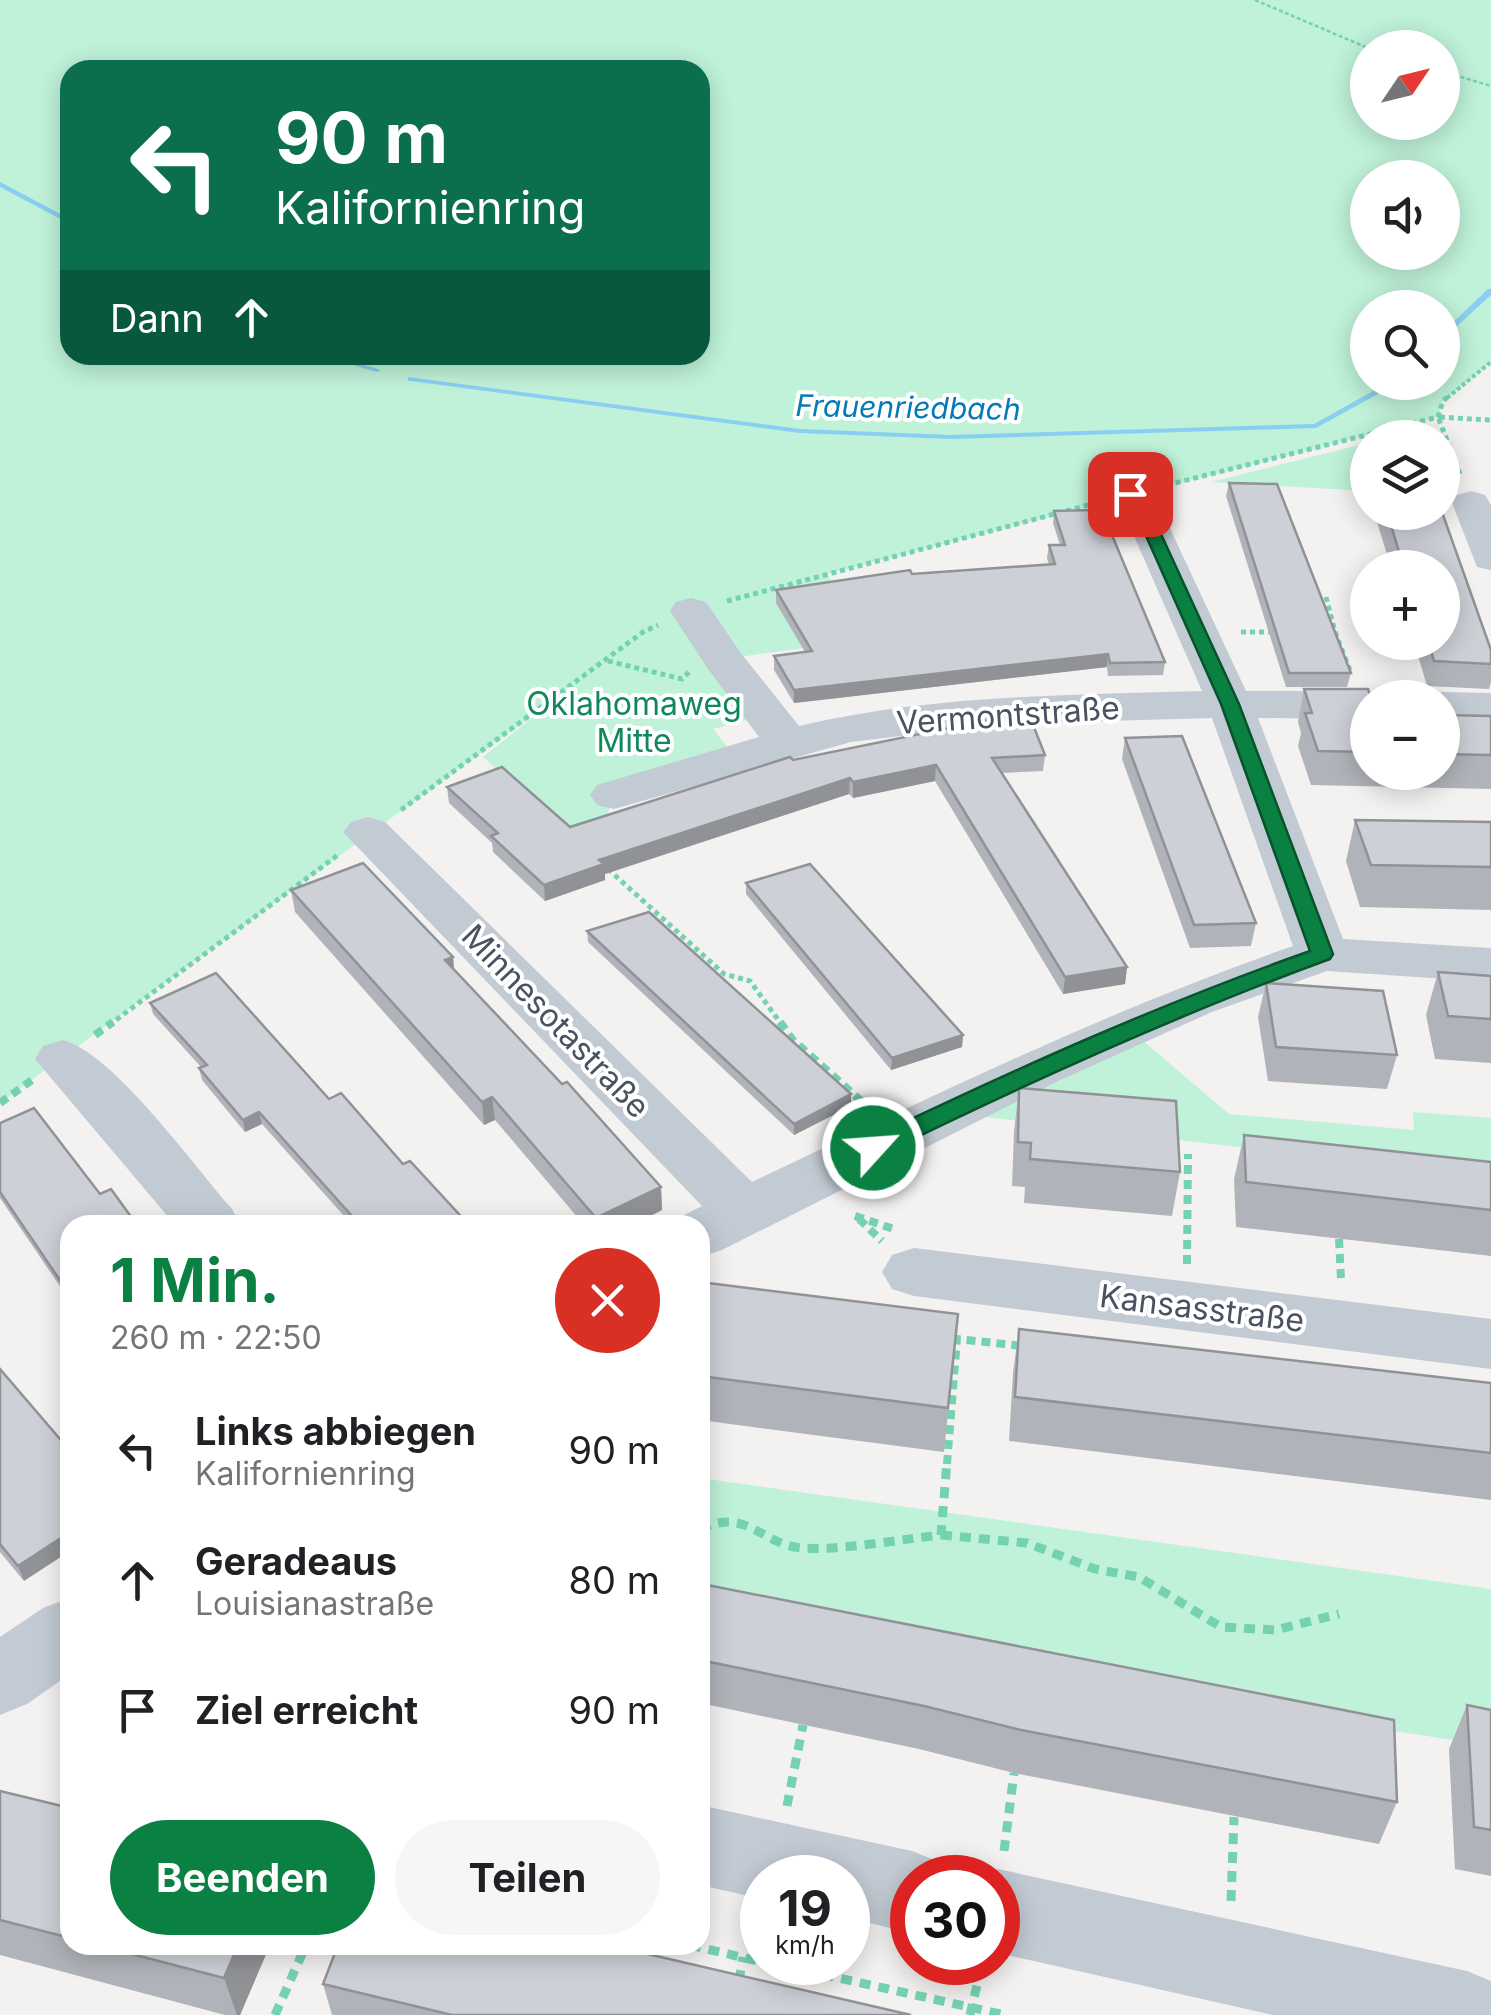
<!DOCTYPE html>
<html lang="de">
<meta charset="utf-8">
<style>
:root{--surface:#fff;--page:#f6f6f6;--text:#202124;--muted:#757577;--accent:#0b8043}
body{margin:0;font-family:Inter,sans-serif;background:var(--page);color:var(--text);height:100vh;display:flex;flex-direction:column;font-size:38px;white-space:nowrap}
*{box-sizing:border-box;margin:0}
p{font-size:32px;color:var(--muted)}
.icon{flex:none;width:55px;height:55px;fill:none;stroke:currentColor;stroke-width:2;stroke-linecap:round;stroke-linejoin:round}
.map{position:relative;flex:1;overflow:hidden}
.side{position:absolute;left:60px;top:1215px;width:650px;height:740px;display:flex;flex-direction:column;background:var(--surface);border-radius:30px;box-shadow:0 5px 25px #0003}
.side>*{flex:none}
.guide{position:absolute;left:60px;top:60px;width:650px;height:305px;border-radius:30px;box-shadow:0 5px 25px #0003;background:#0b6e4f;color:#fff;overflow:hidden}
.needle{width:65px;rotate:55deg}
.buttons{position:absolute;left:1350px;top:30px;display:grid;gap:20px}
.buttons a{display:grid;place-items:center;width:110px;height:110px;border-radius:50%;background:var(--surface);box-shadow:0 5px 25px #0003;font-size:50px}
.speed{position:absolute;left:740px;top:1855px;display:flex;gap:20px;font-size:50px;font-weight:700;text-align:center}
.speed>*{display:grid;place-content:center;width:130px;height:130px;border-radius:50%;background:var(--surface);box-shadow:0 5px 25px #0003;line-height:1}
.speed small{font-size:25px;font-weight:400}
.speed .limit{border:15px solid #d22;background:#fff;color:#111}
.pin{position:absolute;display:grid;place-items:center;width:85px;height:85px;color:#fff;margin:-42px;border-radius:20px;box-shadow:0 5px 15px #0006}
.me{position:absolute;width:110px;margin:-55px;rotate:64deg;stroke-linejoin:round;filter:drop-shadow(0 0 8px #0008)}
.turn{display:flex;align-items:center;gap:35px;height:210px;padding:0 50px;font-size:45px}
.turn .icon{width:130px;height:130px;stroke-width:2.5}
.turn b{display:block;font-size:70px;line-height:85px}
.then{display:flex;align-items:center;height:95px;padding:0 50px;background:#0003;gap:20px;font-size:38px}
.round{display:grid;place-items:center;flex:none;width:105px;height:105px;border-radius:52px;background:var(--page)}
.overview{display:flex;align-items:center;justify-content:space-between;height:170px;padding:0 50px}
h1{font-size:60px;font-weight:700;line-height:75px;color:var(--accent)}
.button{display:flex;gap:20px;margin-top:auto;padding:20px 50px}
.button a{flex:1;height:115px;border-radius:60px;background:var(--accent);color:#fff;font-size:40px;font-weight:700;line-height:115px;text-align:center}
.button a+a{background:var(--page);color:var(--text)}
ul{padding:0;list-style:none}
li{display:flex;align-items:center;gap:30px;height:130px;padding:0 50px}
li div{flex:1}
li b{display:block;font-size:38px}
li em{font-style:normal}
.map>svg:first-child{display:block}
</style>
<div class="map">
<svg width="1491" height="2015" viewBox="0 0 1491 2015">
<rect width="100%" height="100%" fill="#f4f2f1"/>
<g fill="#bff2d9" fill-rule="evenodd">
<path d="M 0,0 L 1491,0 L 1491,362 L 1443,401 L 1438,417 L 827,574 L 867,639 L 724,659 L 764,715 L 713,729 L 736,757 L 614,795 L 606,819 L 568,833 L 483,757 L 566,691 L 0,1103 ZM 1368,48 L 1442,48 L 1442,122 L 1368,122 ZM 70,70 L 700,70 L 700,355 L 70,355 ZM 1368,178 L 1442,178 L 1442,252 L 1368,252 ZM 1368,308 L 1442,308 L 1442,382 L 1368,382 Z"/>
<polygon points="1367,443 1367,491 1211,482"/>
<polygon points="1141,1039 1229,1114 1414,1130 1413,1112 1491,1118 1491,1177 977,1116"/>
<polygon points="700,1478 1491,1589 1491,1746 1330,1721 700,1592"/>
</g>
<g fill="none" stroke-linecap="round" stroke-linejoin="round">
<g fill="#8acff1" fill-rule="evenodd">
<polygon points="0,182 70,219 70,224 0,187"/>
<polygon points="1488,289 1491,289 1491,295 1442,340 1442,333"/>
<polygon points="318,355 331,355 381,370 377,372"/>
<polygon points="408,377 800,429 951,435 1314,424 1389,382 1400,382 1316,428 951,439 800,433 411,381 408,381"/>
</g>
<g stroke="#75d2b0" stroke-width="2.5" stroke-dasharray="4 2.5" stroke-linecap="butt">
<polyline points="1255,0 1368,48"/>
<polyline points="1442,71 1491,86"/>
</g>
<polyline stroke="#75d2b0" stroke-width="4" stroke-dasharray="4 2.5" stroke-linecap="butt" points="1447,398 1491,362"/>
<g stroke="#75d2b0" stroke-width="5" stroke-dasharray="5 4" stroke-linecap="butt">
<polyline points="1460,474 1438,417 1491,420"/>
<polyline points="1167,485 1438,417 1443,401 1450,395"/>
<polyline points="1326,597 1335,632 1326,632"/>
<polyline points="727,601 1096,503"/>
<polyline points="1241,632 1274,632"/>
<polyline points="1335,632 1351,673"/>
<polyline points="608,661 682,679 689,672"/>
<polyline points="401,810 643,632 658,625"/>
<polyline points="608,869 724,974 750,981 782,1025"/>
<polyline points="109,1025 338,855"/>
</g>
<g stroke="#75d2b0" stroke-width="8" stroke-dasharray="9 6" stroke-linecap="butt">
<polyline points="780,1022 792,1039 868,1107"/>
<polyline points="95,1035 113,1022"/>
<polyline points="0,1103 32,1080"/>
<polyline points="855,1216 897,1230"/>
<polyline points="859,1219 882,1241"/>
<polyline points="1339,1239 1341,1280"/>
<polyline points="1187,1264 1188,1154"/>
<polyline points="947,1464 957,1339 1023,1346"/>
</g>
<g stroke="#75d2b0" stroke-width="9" stroke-dasharray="11 8" stroke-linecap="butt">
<path d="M 700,1529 C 747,1507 761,1544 801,1548 C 838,1551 902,1539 941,1535 L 947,1461"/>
<polyline points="941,1535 1027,1543 1095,1569 1139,1577 1221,1627 1275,1630 1339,1614"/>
<polyline points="787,1806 803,1725"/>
<polyline points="1004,1851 1014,1773"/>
<polyline points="1231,1901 1234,1817"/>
<polyline points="690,1945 762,1962"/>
<polyline points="767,1962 1005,2015"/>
<polyline points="739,1981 743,1957"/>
<polyline points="275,2015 306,1945"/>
<polyline points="970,2015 982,1964"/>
</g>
<g fill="#c2cad3" fill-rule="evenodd">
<path d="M 1130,484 L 1144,487 L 1160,507 L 1246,691 L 1368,691 L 1385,698 L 1368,698 L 1368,719 L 1258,718 L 1343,939 L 1491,948 L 1491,982 L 1327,971 L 1212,1012 L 1056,1082 L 722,1250 L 700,1257 L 700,1225 L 674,1225 L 678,1218 L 702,1206 L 343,832 L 351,822 L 368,817 L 385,822 L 752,1182 C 930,1097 1106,1011 1293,946 L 1212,718 L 1000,724 L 851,742 L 614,809 L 597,805 L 590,795 L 597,785 L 759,737 L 708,669 L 670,611 L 676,602 L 691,598 L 706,602 L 740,652 L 799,726 C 931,695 1067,695 1202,691 L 1123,511 L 1111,495 L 1116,487 Z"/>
<polygon points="1471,491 1485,495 1491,505 1491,570 1477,567 1452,503 1457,495"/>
<polygon points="1442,692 1491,693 1491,721 1442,720 1442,698 1425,698"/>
<path d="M 63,1040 C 114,1054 194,1166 232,1209 L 241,1225 L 175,1225 L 35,1059 L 43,1046 Z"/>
<polygon points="914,1248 1491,1319 1491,1369 914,1296 892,1289 882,1272 892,1255"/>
<polygon points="70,1598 70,1674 27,1704 0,1715 0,1637 43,1608"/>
<polygon points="700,1805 912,1851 942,1863 948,1878 912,1878 912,1933 848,1918 848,1878 762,1878 762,1899 700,1885"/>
<polygon points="998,1869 1467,1971 1491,1981 1491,2015 1273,2015 998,1953 998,1878 978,1878"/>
</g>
</g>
<g fill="#b0b3b9">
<polygon points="1229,483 1351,673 1347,687 1286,687 1226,496"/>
<polygon points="1054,511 1096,516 1165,662 1163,675 1108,676 1107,667 794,703 774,670 774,656 805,652 776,603 776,590 912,574 1049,565 1047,558 1049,545 1060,545 1053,523"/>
<polygon points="1374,512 1442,512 1491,650 1491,682 1489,689 1427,686 1414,642 1442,642 1442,568 1391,568"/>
<polygon points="1304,689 1368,698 1368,772 1442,772 1442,715 1491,716 1491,789 1311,785 1298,746 1301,733 1298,722"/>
<polygon points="1125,738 1256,923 1251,946 1190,948 1122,759"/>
<polygon points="1045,755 1043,771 1001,773 1127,967 1125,984 1063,994 935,781 853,798 849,794 605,874 605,880 545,901 493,852 492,843 449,803 447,787 570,827 793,760"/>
<polygon points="1355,820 1491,822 1491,910 1360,907 1346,861"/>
<polygon points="746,883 963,1035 962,1047 891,1070 746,894"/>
<polygon points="291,890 453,957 454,969 661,1187 662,1210 632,1225 584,1225 495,1120 484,1125 295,912"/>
<polygon points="587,931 851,1094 851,1106 794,1135 588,942"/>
<polygon points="1438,972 1491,976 1491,1063 1435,1059 1426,1015"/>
<polygon points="1266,983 1397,1055 1387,1089 1268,1081 1258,1017"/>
<polygon points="150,1003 329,1099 469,1225 352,1225 262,1124 245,1132 202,1080 199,1068 201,1067 153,1014"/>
<polygon points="1019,1088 1180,1172 1172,1216 1024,1203 1025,1187 1012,1186 1014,1132"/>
<polygon points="0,1123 100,1194 70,1225 70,1301 0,1198"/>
<polygon points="1244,1135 1491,1162 1491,1256 1236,1227 1234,1179"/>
<polygon points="700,1282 958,1314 944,1452 700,1420"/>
<polygon points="1019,1329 1491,1383 1491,1500 1009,1441 1013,1373"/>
<polygon points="0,1369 24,1581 0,1552"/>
<polygon points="700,1610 1397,1802 1379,1844 1014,1773 919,1749 700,1703"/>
<polygon points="1467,1705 1491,1710 1491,1876 1455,1869 1449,1749"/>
<polygon points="0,1791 70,1808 70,1945 270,1945 240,2015 225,2015 0,1955"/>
<polygon points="323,1984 911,2015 332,2015"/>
</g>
<g fill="#909296">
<polygon points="1108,654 1107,667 794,703 794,690"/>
<polygon points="936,765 935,781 853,798 853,782"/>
<polygon points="850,778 849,794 605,874 605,880 545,901 544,885 599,860"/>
<polygon points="453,957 455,980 445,960"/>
<polygon points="1127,967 1125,984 1063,994 1065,977"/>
<polygon points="963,1035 962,1047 891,1070 892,1058"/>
<polygon points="851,1094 851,1106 794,1135 794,1124"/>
<polygon points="492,1097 495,1120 484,1125 482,1102"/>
<polygon points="259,1112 262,1124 245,1132 243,1120"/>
<polygon points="661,1187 662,1210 632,1225 597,1225 596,1218"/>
<polygon points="70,1532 70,1551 24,1581 18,1566"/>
<polygon points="238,1945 270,1945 240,2015 237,2015 224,1978"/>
</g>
<g fill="#cdd0d7" stroke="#909296" stroke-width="2.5">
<polygon points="1229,483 1277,484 1351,673 1289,673"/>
<polygon points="1094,510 1096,516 1104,516 1165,662 1110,663 1108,654 794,690 774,656 812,651 776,590 910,570 912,574 1055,564 1049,545 1065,545 1054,511"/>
<polygon points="1387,512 1442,512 1491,650 1491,664 1434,661 1428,642 1442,642 1442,568 1404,568"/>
<polygon points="1304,689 1368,689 1371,698 1368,698 1368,752 1318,751 1305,713 1312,713"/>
<polygon points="1028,712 1045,755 992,758 1127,967 1065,977 936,765 853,782 850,778 599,860 604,864 544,885 491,836 498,833 447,787 502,767 570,827 790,757 793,760"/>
<polygon points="1442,715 1491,716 1491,755 1442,754"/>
<polygon points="1182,736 1256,923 1194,925 1125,738"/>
<polygon points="1355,820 1491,822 1491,867 1371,865"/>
<polygon points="363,863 453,957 445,960 562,1084 567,1082 661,1187 596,1218 492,1097 482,1102 291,890"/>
<polygon points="810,864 963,1035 892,1058 746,883"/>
<polygon points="649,912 851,1094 794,1124 587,931"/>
<polygon points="1438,972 1491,976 1491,1019 1448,1016"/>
<polygon points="216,973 329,1099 341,1093 403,1164 410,1161 469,1225 360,1225 259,1112 243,1120 199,1068 207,1065 150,1003"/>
<polygon points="1266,983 1383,991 1397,1055 1276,1047"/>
<polygon points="1019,1088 1176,1101 1180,1172 1030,1159 1031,1143 1018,1142"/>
<polygon points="34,1108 100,1194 111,1189 137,1225 70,1225 70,1295 0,1192 0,1123"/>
<polygon points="1244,1135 1491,1162 1491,1210 1246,1182"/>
<polygon points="700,1282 958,1314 948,1408 700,1376"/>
<polygon points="1019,1329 1491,1383 1491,1453 1015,1397"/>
<polygon points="0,1369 66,1446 70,1444 70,1532 18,1566 0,1544"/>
<polygon points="707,1585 1394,1720 1397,1802 1021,1730 924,1706 700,1660 700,1610"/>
<polygon points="1467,1705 1491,1710 1491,1830 1474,1827"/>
<polygon points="0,1791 70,1808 70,1938 0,1920"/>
<polygon points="97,1945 238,1945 224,1978"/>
<polygon points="338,1945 609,1945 911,2015 452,2015 323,1984"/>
</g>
<path fill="#0b8043" stroke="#07532c" stroke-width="2.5" d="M 1125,491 L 1136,491 L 1149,508 L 1239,704 L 1333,954 L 1330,959 C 1176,1015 1029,1082 882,1154 L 865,1154 L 861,1148 L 865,1141 C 1011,1071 1157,1005 1310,951 L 1221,704 L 1134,509 L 1122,494 Z"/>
<g text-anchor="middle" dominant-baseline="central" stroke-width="8" stroke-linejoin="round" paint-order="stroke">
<g font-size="30" font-style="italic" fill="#057bb6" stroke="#fff">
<text transform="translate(908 407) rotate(1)">Frauenriedbach</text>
</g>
<g font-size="32" fill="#13875c" stroke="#fff">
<text x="634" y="703">Oklahomaweg<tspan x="634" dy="37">Mitte</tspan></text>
</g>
<g font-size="32" fill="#485260" stroke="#fff">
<text transform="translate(1008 715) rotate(-4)">Vermontstraße</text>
<text transform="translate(556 1021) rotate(46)">Minnesotastraße</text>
<text transform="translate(1202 1308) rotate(7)">Kansasstraße</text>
</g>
</g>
</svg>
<div class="buttons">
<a><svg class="needle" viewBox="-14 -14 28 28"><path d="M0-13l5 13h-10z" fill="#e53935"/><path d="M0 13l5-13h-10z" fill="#757577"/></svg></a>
<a><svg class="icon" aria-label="sound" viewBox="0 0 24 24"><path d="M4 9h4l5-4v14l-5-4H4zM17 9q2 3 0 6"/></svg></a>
<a><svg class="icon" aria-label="search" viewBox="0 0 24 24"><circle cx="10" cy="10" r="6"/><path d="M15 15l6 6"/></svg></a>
<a><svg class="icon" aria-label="layers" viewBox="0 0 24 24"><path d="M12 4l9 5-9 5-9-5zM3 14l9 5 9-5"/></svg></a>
<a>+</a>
<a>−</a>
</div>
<div class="speed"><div>19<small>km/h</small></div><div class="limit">30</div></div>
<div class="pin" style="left:1130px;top:494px;background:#d93025"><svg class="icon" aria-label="arrive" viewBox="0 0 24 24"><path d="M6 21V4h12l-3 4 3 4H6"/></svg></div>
<svg class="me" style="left:873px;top:1148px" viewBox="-20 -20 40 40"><circle r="17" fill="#0b8043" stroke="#fff" stroke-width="3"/><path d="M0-11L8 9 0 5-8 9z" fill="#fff"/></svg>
<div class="guide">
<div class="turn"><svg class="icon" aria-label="left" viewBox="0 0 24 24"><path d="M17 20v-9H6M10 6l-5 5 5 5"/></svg><div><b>90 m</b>Kalifornienring</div></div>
<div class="then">Dann<svg class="icon" aria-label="ahead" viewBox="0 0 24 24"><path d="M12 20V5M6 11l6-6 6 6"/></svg></div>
</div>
<section class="side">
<div class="overview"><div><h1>1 Min.</h1><p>260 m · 22:50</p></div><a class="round" style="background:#d93025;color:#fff"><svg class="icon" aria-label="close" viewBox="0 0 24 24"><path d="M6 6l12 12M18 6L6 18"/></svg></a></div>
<ul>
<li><svg class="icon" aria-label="left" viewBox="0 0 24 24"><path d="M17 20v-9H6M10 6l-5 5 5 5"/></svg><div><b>Links abbiegen</b><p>Kalifornienring</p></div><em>90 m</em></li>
<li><svg class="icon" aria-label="ahead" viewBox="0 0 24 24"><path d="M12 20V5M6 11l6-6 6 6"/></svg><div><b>Geradeaus</b><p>Louisianastraße</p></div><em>80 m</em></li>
<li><svg class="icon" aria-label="arrive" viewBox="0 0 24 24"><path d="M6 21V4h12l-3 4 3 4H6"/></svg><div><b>Ziel erreicht</b></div><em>90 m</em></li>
</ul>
<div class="button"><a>Beenden</a><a>Teilen</a></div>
</section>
</div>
